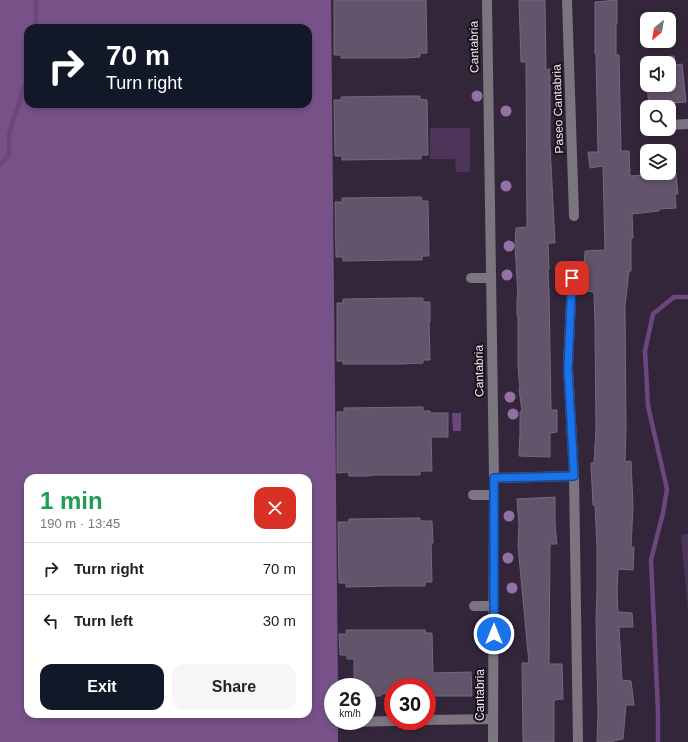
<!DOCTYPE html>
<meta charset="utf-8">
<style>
:root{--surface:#fff;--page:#f6f6f6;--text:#222;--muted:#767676;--line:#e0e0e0;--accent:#111827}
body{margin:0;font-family:Arial,sans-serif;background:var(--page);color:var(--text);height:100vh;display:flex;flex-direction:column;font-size:15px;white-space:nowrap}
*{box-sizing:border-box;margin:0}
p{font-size:13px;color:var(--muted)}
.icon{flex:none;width:22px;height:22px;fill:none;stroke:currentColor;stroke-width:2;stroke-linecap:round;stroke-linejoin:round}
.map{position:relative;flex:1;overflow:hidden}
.panel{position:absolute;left:24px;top:474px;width:288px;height:244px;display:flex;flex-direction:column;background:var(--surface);border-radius:12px;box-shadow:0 2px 6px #0003}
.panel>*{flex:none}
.banner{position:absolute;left:24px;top:24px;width:288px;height:84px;border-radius:12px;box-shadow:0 2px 6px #0003;background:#111827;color:#fff;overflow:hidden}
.needle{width:26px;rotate:210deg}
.fabs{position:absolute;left:640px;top:12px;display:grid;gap:8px}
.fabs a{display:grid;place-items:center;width:36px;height:36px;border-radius:8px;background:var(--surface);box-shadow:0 2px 6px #0003;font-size:20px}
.speed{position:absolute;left:324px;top:678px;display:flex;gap:8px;font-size:20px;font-weight:700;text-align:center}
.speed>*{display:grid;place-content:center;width:52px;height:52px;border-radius:50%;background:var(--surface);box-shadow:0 2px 6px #0003;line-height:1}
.speed small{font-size:10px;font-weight:400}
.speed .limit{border:6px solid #d22;background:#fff;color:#111}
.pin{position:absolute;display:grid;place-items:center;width:34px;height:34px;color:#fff;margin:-17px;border-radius:8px;box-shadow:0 2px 6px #0006}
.me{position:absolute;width:44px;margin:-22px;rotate:0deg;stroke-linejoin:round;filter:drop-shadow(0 0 3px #0008)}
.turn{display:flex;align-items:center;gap:14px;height:84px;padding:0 16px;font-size:18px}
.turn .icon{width:52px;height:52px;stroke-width:2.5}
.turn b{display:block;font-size:28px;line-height:34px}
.round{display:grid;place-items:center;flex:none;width:42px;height:42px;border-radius:12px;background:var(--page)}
.headline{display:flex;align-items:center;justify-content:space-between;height:68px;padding:0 16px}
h1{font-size:24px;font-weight:800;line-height:30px;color:#1e9e55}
.button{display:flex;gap:8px;margin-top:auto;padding:8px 16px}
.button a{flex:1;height:46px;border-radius:12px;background:var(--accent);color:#fff;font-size:16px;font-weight:800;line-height:46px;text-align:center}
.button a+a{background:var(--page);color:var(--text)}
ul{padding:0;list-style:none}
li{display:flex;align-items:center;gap:12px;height:52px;padding:0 16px;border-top:1px solid var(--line)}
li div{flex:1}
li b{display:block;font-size:15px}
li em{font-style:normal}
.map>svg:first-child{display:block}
</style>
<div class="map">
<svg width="688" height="742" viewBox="0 0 688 742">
<rect width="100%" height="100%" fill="#33263a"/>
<g fill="#4b3457">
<polygon points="430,128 470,128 470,172 456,172 455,159 430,159"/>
<polygon points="688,534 688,612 681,535"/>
</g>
<path fill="#775289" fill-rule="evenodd" d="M 0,0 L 331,0 L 338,687 L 333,687 L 333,721 L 338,721 L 338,742 L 0,742 ZM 28,28 L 308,28 L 308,104 L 28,104 ZM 28,478 L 308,478 L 308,714 L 28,714 Z"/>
<polygon fill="#6c477e" points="452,413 461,413 461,431 453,431"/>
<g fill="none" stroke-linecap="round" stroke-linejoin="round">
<g stroke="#6c477e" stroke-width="4.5">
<polyline points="36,28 36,0"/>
<polyline points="0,164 9,156 9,134 28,74"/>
<polyline points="658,742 658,711 651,560 663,513 667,489 648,406 645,351 653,314 674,297 688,297"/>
</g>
</g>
<g fill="#62546a" stroke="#76687e" fill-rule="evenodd">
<polygon points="334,0 426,0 427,53 420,53 420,57 407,58 341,58 341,55 334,55"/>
<polygon points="519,0 545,0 546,70 550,69 550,145 555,243 548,243 549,270 548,270 549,291 551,410 557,410 557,432 550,433 550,457 519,456 520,434 520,412 522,411 519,389 520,389 518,366 518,316 517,316 517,297 518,297 515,245 516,228 527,227 526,62 521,62"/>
<polygon points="617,0 617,24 616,24 616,55 619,55 621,151 629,151 630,176 676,173 678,194 675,194 676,208 659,209 659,211 632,214 633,238 631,238 631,271 629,271 625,306 626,430 625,462 631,461 633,506 631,547 634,547 633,570 618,569 617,592 618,612 632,613 633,627 619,627 622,680 631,681 634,705 626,705 623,739 613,741 613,742 597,742 598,712 596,620 597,592 597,548 595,505 593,505 591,463 594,463 596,430 595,327 594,292 584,291 584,271 585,251 605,250 603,166 590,168 588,152 598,152 596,54 595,54 595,2"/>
<path d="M 674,56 L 675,65 L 682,64 L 686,102 L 649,105 L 644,58 ZM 647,63 L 669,63 L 669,85 L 647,85 Z"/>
<polygon points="404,96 420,96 420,99 427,100 428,155 421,155 421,159 408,159 342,160 342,156 335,156 334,100 341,100 341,97"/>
<polygon points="421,197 422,201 428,201 429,256 422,256 422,260 400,260 343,261 343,257 336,257 335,202 342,202 342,198"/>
<polygon points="407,298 423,298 423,302 430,302 430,322 429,322 430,360 423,360 423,363 401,364 343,364 343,361 337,361 337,303 343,303 343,299"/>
<polygon points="423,407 423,411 430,411 430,413 448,413 448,437 431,437 432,471 420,471 420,475 374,475 367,476 349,476 348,472 337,473 337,412 344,412 344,408"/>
<polygon points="555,497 555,524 557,544 550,544 549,664 562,664 563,699 554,700 554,742 523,742 522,663 529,663 518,546 519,525 517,499"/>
<polygon points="420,518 420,521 432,521 433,543 431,543 432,582 425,582 425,586 391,586 346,587 346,583 339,583 338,522 349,522 349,519"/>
<polygon points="346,630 425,630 426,633 432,633 433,673 471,672 472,696 427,696 427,687 393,687 393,693 381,694 381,696 367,696 367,687 354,687 354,659 347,659 347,655 340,655 339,634 346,634"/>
</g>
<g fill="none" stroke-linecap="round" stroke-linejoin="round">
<g stroke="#7b757f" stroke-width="10">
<polyline points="487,0 494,478 493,742"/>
<polyline points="567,0 574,216"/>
<polyline points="669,125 688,124"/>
<polyline points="471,278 491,278"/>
<polyline points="572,278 568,367 574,476 578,742"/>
<polyline points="494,478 574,476"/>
<polyline points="473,495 494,495"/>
<polyline points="474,606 493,606"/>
<polyline points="427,720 493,719"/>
<polyline points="349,722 393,721"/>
</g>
</g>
<g fill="#9370a6">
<circle cx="477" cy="96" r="5.5"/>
<circle cx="506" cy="111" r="5.5"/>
<circle cx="506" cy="186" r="5.5"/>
<circle cx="509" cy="246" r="5.5"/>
<circle cx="507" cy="275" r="5.5"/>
<circle cx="510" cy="397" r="5.5"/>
<circle cx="513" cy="414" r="5.5"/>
<circle cx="509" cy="516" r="5.5"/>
<circle cx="508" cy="558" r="5.5"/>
<circle cx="512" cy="588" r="5.5"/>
</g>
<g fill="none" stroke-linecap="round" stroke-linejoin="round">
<defs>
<polyline id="route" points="494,634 494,478 574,476 568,368 572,278"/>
</defs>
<use href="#route" stroke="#114b97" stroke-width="10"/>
<use href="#route" stroke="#1a73e8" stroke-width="7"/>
</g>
<g text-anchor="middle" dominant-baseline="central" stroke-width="4" stroke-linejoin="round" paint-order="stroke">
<g font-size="12" fill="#f1e8f5" stroke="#18121b">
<text transform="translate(474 47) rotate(-91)">Cantabria</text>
<text transform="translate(558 109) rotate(-92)">Paseo Cantabria</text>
<text transform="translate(479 371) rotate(-91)">Cantabria</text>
<text transform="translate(480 695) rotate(-90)">Cantabria</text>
</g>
</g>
</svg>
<div class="fabs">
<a><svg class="needle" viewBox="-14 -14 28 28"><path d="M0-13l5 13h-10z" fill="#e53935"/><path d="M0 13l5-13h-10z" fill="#767676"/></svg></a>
<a><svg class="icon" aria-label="sound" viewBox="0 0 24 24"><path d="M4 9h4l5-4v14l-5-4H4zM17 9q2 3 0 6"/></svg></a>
<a><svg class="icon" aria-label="search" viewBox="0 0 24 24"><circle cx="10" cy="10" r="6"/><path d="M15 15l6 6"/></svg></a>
<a><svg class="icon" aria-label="layers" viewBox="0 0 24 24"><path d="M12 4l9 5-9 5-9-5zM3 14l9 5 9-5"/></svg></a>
</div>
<div class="speed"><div>26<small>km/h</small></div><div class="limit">30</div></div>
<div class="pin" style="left:572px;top:278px;background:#d93025"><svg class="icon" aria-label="arrive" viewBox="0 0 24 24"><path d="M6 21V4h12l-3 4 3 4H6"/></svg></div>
<svg class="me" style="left:494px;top:634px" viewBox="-20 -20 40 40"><circle r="17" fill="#1a73e8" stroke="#fff" stroke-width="3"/><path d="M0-11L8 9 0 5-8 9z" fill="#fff"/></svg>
<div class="banner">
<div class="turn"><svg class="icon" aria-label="right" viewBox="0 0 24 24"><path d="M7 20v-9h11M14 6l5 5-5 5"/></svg><div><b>70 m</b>Turn right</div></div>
</div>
<section class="panel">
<div class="headline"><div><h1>1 min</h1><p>190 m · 13:45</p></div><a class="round" style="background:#d93025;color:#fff"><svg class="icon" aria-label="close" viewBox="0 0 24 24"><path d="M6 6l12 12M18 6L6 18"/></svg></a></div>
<ul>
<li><svg class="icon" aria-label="right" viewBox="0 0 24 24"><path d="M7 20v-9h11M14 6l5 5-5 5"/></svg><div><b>Turn right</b></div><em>70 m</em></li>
<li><svg class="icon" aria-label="left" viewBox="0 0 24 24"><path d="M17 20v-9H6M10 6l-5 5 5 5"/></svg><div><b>Turn left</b></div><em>30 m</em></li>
</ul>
<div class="button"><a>Exit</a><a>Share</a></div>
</section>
</div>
